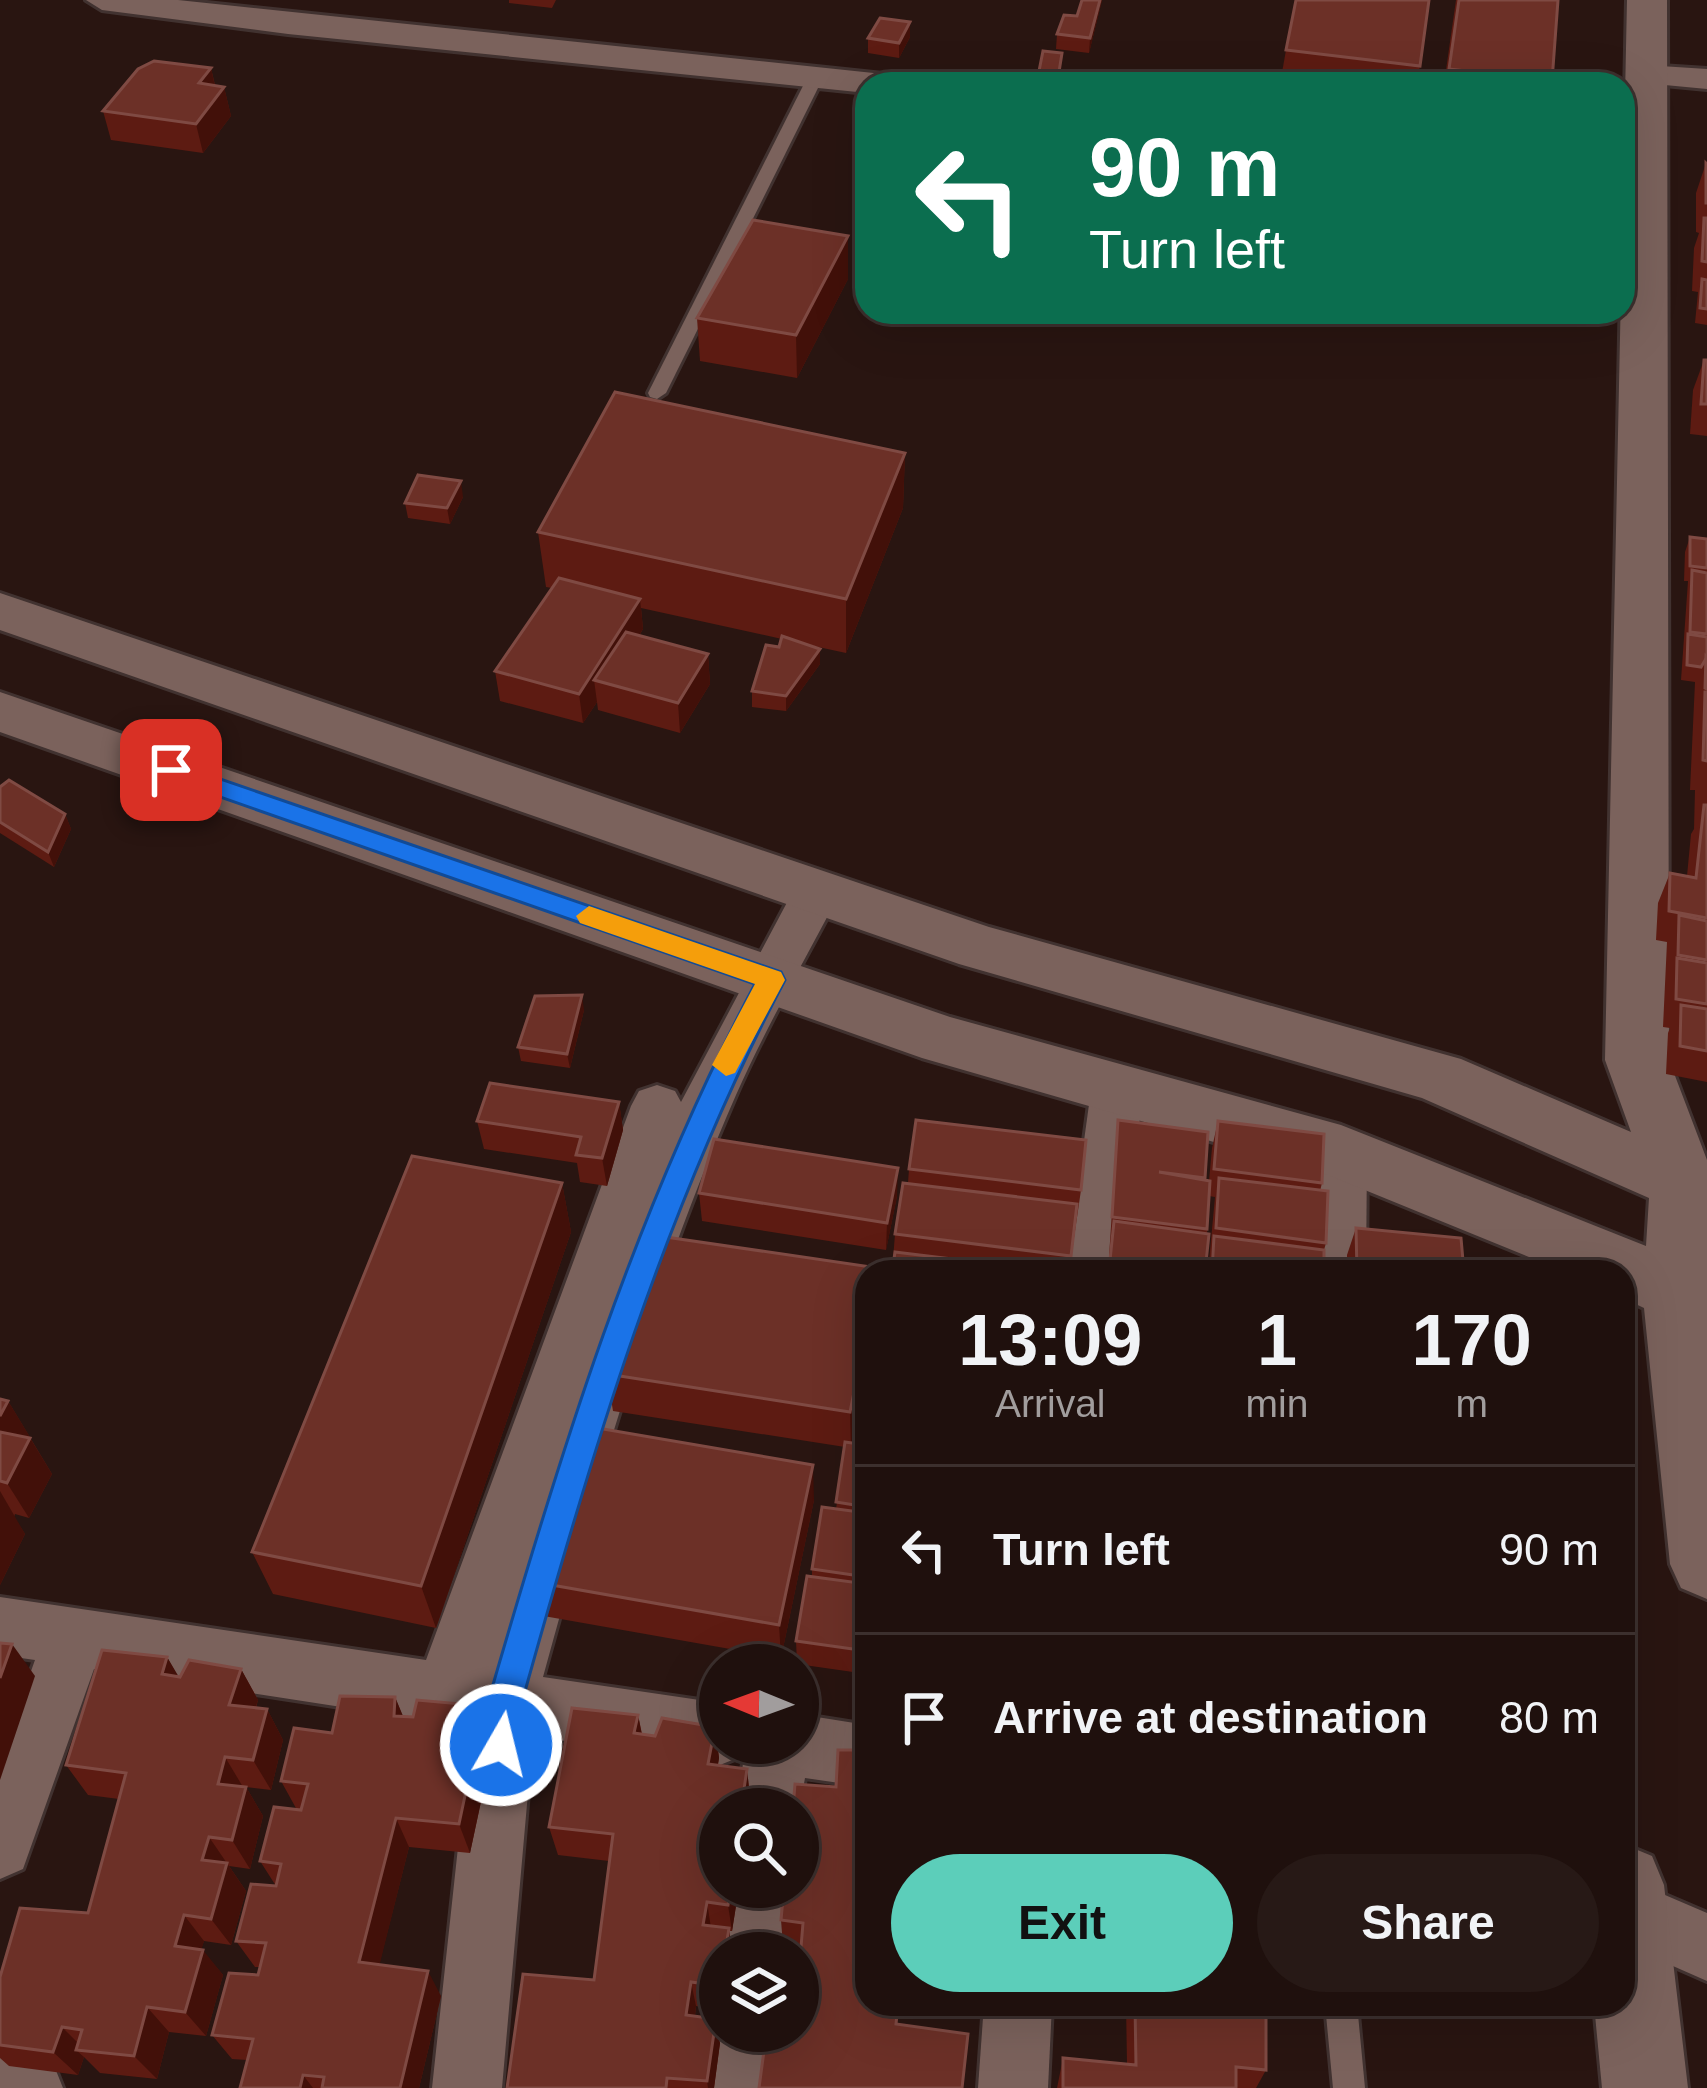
<!DOCTYPE html>
<style>
:root{--surface:#1f100d;--page:#271916;--text:#f1f3f6;--muted:#a19d9d;--line:#3c302e;--accent:#5cceba}
body{margin:0;font-family:Arial,sans-serif;background:var(--page);color:var(--text);height:100vh;display:flex;flex-direction:column;font-size:45px;white-space:nowrap}
*{box-sizing:border-box;margin:0}
p{font-size:39px;color:var(--muted)}
.icon{flex:none;width:66px;height:66px;fill:none;stroke:currentColor;stroke-width:2;stroke-linecap:round;stroke-linejoin:round}
.map{position:relative;flex:1;overflow:hidden}
.side{position:absolute;left:855px;top:1260px;width:780px;height:756px;display:flex;flex-direction:column;background:var(--surface);border-radius:36px;box-shadow:0 12px 48px #0002,0 0 0 3px var(--line)}
.side>*{flex:none}
.top-card{position:absolute;left:855px;top:72px;width:780px;height:252px;border-radius:36px;box-shadow:0 12px 48px #0002,0 0 0 3px var(--line);background:#0b6e4f;color:#fff;overflow:hidden}
.needle{width:78px;rotate:271deg}
.tools{position:absolute;left:699px;top:1644px;display:grid;gap:24px}
.tools a{display:grid;place-items:center;width:120px;height:120px;border-radius:50%;background:var(--surface);box-shadow:0 12px 48px #0002,0 0 0 3px var(--line);font-size:60px}
.pin{position:absolute;display:grid;place-items:center;width:102px;height:102px;color:#fff;margin:-51px;border-radius:24px;box-shadow:0 6px 18px #0006}
.me{position:absolute;width:132px;margin:-66px;rotate:8deg;stroke-linejoin:round;filter:drop-shadow(0 0 9px #0008)}
.turn{display:flex;align-items:center;gap:42px;height:252px;padding:0 36px;font-size:54px}
.turn .icon{width:156px;height:156px;stroke-width:2.5}
.turn b{display:block;font-size:84px;line-height:102px}
.eta{display:flex;justify-content:space-evenly;align-items:center;height:204px;text-align:center}
.eta b{font-size:72px;font-weight:800;line-height:84px}
.cta{display:flex;gap:24px;margin-top:auto;padding:24px 36px}
.cta a{flex:1;height:138px;border-radius:72px;background:var(--accent);color:#111;font-size:48px;font-weight:800;line-height:138px;text-align:center}
.cta a+a{background:var(--page);color:var(--text)}
ul{padding:0;list-style:none}
li{display:flex;align-items:center;gap:36px;height:168px;padding:0 36px;border-top:3px solid var(--line)}
li div{flex:1}
li b{display:block;font-size:45px}
li em{font-style:normal}
.map>svg:first-child{display:block}
</style>
<div class="map">
<svg width="1707" height="2088" viewBox="0 0 1707 2088">
<rect width="100%" height="100%" fill="#291511"/>
<g fill="none" stroke-linecap="round" stroke-linejoin="round">
<defs>
<g id="service">
<polygon points="816,71 824,76 666,393 657,399 650,397 648,393 808,76"/>
<polygon points="1325,2004 1357,2004 1365,2088 1333,2088"/>
</g>
<g id="minor">
<polygon points="86,0 178,0 883,74 895,77 900,84 867,84 867,93 288,34 102,10"/>
<polygon points="1645,65 1707,69 1707,89 1633,82 1628,75 1633,68"/>
<path d="M 817,873 L 834,878 L 841,891 C 806,958 767,1025 736,1095 C 654,1282 597,1480 543,1677 L 720,1703 L 720,1743 L 798,1743 L 798,1714 L 867,1725 L 867,1787 L 805,1778 L 798,1817 L 798,1809 L 737,1809 L 745,1748 L 742,1756 L 720,1765 L 533,1736 L 502,2088 L 432,2088 L 471,1727 L 94,1669 L 23,1869 L 0,1879 L 0,1757 L 35,1660 L 0,1655 L 0,1597 L 426,1660 L 631,1106 L 639,1091 L 657,1085 L 675,1091 L 681,1102 L 800,878 Z"/>
<polygon points="1117,1069 1135,1075 1143,1090 1122,1272 1066,1272 1091,1090 1099,1075"/>
<polygon points="1341,1130 1360,1137 1367,1152 1366,1272 1310,1272 1315,1152 1322,1137"/>
<polygon points="1623,1877 1707,1913 1707,1981 1623,1944"/>
<polygon points="725,1887 791,1887 783,1953 720,1953 720,1964 715,1953"/>
<polygon points="720,2004 720,2031 772,2031 765,2088 695,2088 704,2031 714,2007"/>
<polygon points="984,2004 1052,2004 1048,2088 978,2088"/>
<polygon points="0,2049 53,2063 63,2088 0,2088"/>
</g>
<g id="tertiary">
<polygon points="1627,0 1667,0 1669,1060 1707,1160 1707,1599 1681,1588 1670,1564 1644,1308 1623,1298 1623,1272 1566,1272 1328,1175 922,1058 0,732 0,692 950,1017 1341,1125 1646,1246 1649,1198 1422,1098 959,964 0,630 0,593 989,927 1461,1059 1631,1132 1605,1060"/>
<polygon points="1623,1844 1652,1856 1664,1885 1688,2088 1602,2088 1594,2004 1623,2004"/>
</g>
</defs>
<use href="#service" stroke="#413230" stroke-width="6"/>
<use href="#minor" stroke="#413230" stroke-width="6"/>
<use href="#tertiary" stroke="#413230" stroke-width="6"/>
<use href="#service" fill="#7b625c" fill-rule="evenodd"/>
<use href="#minor" fill="#7b625c" fill-rule="evenodd"/>
<use href="#tertiary" fill="#7b625c" fill-rule="evenodd"/>
</g>
<g fill="#5d1b12">
<polygon points="509,0 556,0 552,8 509,3"/>
<polygon points="1102,0 1089,53 1056,49 1057,34"/>
<polygon points="1456,0 1558,0 1551,84 1444,84"/>
<polygon points="910,37 899,58 868,53 868,38"/>
<polygon points="1286,50 1420,66 1416,84 1280,84"/>
<polygon points="1062,53 1058,84 1038,84 1039,71"/>
<polygon points="211,68 215,85 224,87 231,116 203,153 111,140 103,111"/>
<polygon points="1706,163 1707,164 1707,325 1695,323 1698,292 1692,291 1694,248 1699,233 1696,232 1696,193"/>
<polygon points="848,279 797,378 700,361 697,318"/>
<polygon points="1704,360 1707,360 1707,436 1690,434 1693,390"/>
<polygon points="905,453 903,508 846,653 809,645 820,664 786,711 752,707 752,691 779,647 782,639 641,608 643,629 639,636 708,654 710,684 680,733 598,710 597,702 583,723 500,701 495,671 552,588 546,587 538,532"/>
<polygon points="463,497 450,524 408,518 405,503"/>
<polygon points="1690,537 1707,539 1707,1082 1666,1074 1668,1033 1670,1028 1663,1027 1667,942 1656,940 1658,903 1670,873 1687,876 1691,834 1694,829 1695,790 1690,790 1695,682 1681,680 1688,581 1684,581 1685,552"/>
<polygon points="0,787 65,814 71,829 54,867 0,833"/>
<polygon points="584,1010 570,1068 521,1061 518,1047"/>
<polygon points="619,1102 623,1130 607,1186 580,1182 577,1163 484,1149 477,1121"/>
<polygon points="1118,1120 1208,1132 1205,1180 1209,1181 1212,1148 1218,1121 1322,1183 1320,1191 1326,1243 1324,1250 1324,1272 1208,1272 1215,1197 1209,1196 1205,1272 1108,1272"/>
<polygon points="909,1169 1081,1190 1069,1272 892,1272 895,1234 908,1183"/>
<polygon points="562,1183 571,1232 436,1628 273,1594 252,1552"/>
<polygon points="699,1193 897,1196 886,1250 702,1221"/>
<polygon points="1356,1228 1464,1272 1347,1272 1347,1255"/>
<polygon points="867,1272 867,1362 852,1443 861,1444 867,1398 867,1674 797,1664 796,1641 812,1576 812,1569 836,1509 845,1447 613,1411 607,1374"/>
<polygon points="0,1399 8,1401 52,1474 29,1518 15,1514 14,1517 25,1534 0,1585"/>
<polygon points="814,1500 781,1658 538,1615 529,1581"/>
<polygon points="167,1657 178,1677 241,1669 258,1700 256,1708 267,1709 283,1740 271,1790 246,1787 263,1816 250,1869 229,1866 246,1891 231,1945 204,1941 201,1949 223,1975 206,2036 169,2032 157,2079 100,2073 84,2057 78,2075 9,2066 0,2058 0,1977 88,1913 119,1799 88,1795 66,1765"/>
<polygon points="395,1697 403,1717 495,1736 470,1853 409,1847 379,1965 441,1996 419,2088 240,2088 247,2060 232,2059 212,2035 258,1975 260,1967 255,1967 236,1941 276,1886 260,1861 297,1810 281,1781 332,1733"/>
<polygon points="638,1715 642,1734 655,1736 715,1727 719,1758 718,1765 747,1769 750,1798 720,1809 720,1887 739,1887 732,1931 729,1931 732,1953 720,1953 720,2010 696,2006 695,2016 720,2043 714,2088 507,2088 594,1980 609,1861 558,1855 549,1827"/>
<polygon points="838,1750 867,1750 867,2004 899,2004 897,2024 968,2034 962,2088 759,2088 766,2036 795,2039 796,2031 798,2031 798,1953 774,1953 775,1944 783,1945 781,1920 784,1887 798,1887 798,1867 816,1868 798,1866 798,1809 793,1809 795,1784 836,1787"/>
<polygon points="1126,2004 1253,2004 1251,2008 1266,2070 1256,2088 1057,2088 1063,2058 1127,2064"/>
</g>
<g fill="#421009">
<polygon points="1100,0 1102,0 1089,53 1090,38"/>
<polygon points="910,22 910,37 899,58 899,43"/>
<polygon points="211,68 217,96 224,87 231,116 203,153 196,124 199,83"/>
<polygon points="848,236 848,279 797,378 796,335"/>
<polygon points="905,453 903,508 846,653 846,599"/>
<polygon points="461,481 463,497 450,524 447,508"/>
<polygon points="640,599 643,629 608,684 594,680 597,702 583,723 579,694"/>
<polygon points="820,649 820,664 786,711 786,696"/>
<polygon points="708,654 710,684 680,733 678,703"/>
<polygon points="65,814 71,829 54,867 48,852"/>
<polygon points="582,995 584,1010 570,1068 567,1054"/>
<polygon points="619,1102 623,1130 607,1186 602,1158"/>
<polygon points="898,1168 897,1196 886,1250 887,1223"/>
<polygon points="562,1183 571,1232 436,1628 421,1586"/>
<polygon points="867,1327 867,1362 851,1448 850,1412"/>
<polygon points="8,1401 30,1437 15,1466 0,1442 0,1416"/>
<polygon points="30,1438 52,1474 29,1518 7,1483"/>
<polygon points="813,1465 814,1500 781,1658 779,1625"/>
<polygon points="0,1491 25,1534 0,1585"/>
<polygon points="12,1644 35,1676 0,1780 0,1678"/>
<polygon points="167,1657 186,1689 162,1674"/>
<polygon points="241,1669 258,1700 246,1736 229,1705"/>
<polygon points="395,1697 408,1728 394,1716"/>
<polygon points="484,1706 495,1736 470,1853 459,1824"/>
<polygon points="267,1709 283,1740 271,1790 253,1760"/>
<polygon points="638,1715 644,1746 634,1733"/>
<polygon points="715,1727 719,1758 712,1794 708,1764"/>
<polygon points="225,1757 243,1787 218,1784"/>
<polygon points="747,1769 750,1798 749,1809 741,1809"/>
<polygon points="246,1787 263,1816 250,1869 232,1840"/>
<polygon points="396,1818 409,1847 374,1987 359,1962"/>
<polygon points="712,1819 716,1847 707,1846"/>
<polygon points="209,1837 246,1891 231,1945 211,1919 202,1860"/>
<polygon points="731,1887 739,1887 732,1931 728,1905"/>
<polygon points="707,1902 711,1928 703,1925"/>
<polygon points="184,1915 204,1941 195,1972 175,1946"/>
<polygon points="729,1928 732,1953 725,1953"/>
<polygon points="203,1950 223,1975 206,2036 185,2012"/>
<polygon points="428,1971 441,1996 419,2088 400,2088"/>
<polygon points="691,1982 696,2006 692,2039 686,2015"/>
<polygon points="147,2007 169,2032 157,2079 134,2056"/>
<polygon points="716,2019 720,2043 714,2088 708,2088 707,2081"/>
<polygon points="62,2027 86,2051 76,2050 84,2057 78,2075 53,2052"/>
<polygon points="303,2075 313,2088 300,2088"/>
</g>
<g fill="#6c3027" stroke="#7f4a43" stroke-width="3">
<polygon points="1082,0 1100,0 1090,38 1057,34 1064,15 1077,16"/>
<polygon points="1296,0 1429,0 1420,66 1286,50"/>
<polygon points="1459,0 1558,0 1552,81 1449,69"/>
<polygon points="880,18 910,22 899,43 868,38"/>
<polygon points="1043,51 1062,53 1059,72 1039,71"/>
<polygon points="154,61 211,68 199,83 224,87 196,124 103,111 138,69"/>
<polygon points="1170,73 1217,77 1217,84 1169,84"/>
<polygon points="1083,81 1126,84 1083,84"/>
<polygon points="1706,163 1707,164 1707,203 1706,203"/>
<polygon points="1704,218 1707,218 1707,262 1702,261"/>
<polygon points="753,220 848,236 796,335 697,318"/>
<polygon points="1702,279 1707,280 1707,309 1700,308"/>
<polygon points="1704,360 1707,360 1707,404 1701,404"/>
<polygon points="615,392 905,453 846,599 538,532"/>
<polygon points="418,475 461,481 447,508 405,503"/>
<polygon points="1690,537 1707,539 1707,568 1690,566"/>
<polygon points="1692,570 1707,573 1707,634 1690,632"/>
<polygon points="559,578 640,599 579,694 495,671"/>
<polygon points="626,632 708,654 678,703 594,680"/>
<polygon points="1688,634 1707,637 1707,657 1701,667 1687,665"/>
<polygon points="782,636 820,649 786,696 752,691 766,645 779,647"/>
<polygon points="1706,656 1707,657 1707,689 1705,688"/>
<polygon points="1705,692 1707,692 1707,761 1703,760"/>
<polygon points="9,780 65,814 48,852 0,822 0,787"/>
<polygon points="1704,805 1707,805 1707,918 1669,911 1670,873 1696,878"/>
<polygon points="1679,915 1707,921 1707,960 1678,955"/>
<polygon points="1677,958 1707,963 1707,1004 1676,999"/>
<polygon points="582,995 567,1054 518,1047 535,996"/>
<polygon points="1681,1005 1707,1009 1707,1051 1680,1046"/>
<polygon points="490,1083 619,1102 602,1158 576,1155 581,1137 477,1121"/>
<polygon points="916,1120 1086,1140 1081,1190 909,1169"/>
<polygon points="1118,1120 1208,1132 1205,1178 1159,1172 1210,1181 1207,1229 1112,1217"/>
<polygon points="1218,1121 1324,1134 1322,1183 1214,1169"/>
<polygon points="714,1139 898,1168 887,1223 699,1193"/>
<polygon points="412,1156 562,1183 421,1586 252,1552"/>
<polygon points="1219,1178 1328,1191 1326,1243 1216,1228"/>
<polygon points="903,1183 1077,1204 1071,1256 895,1234"/>
<polygon points="1114,1221 1209,1234 1205,1272 1109,1270"/>
<polygon points="1356,1228 1461,1238 1464,1272 1357,1272"/>
<polygon points="645,1234 878,1268 878,1272 867,1272 867,1327 850,1412 607,1374"/>
<polygon points="1214,1236 1324,1250 1324,1272 1212,1272"/>
<polygon points="895,1252 1058,1272 892,1272"/>
<polygon points="867,1398 867,1438 861,1437"/>
<polygon points="0,1399 8,1401 0,1416"/>
<polygon points="574,1424 813,1465 779,1625 529,1581"/>
<polygon points="0,1432 30,1438 7,1483 0,1481"/>
<polygon points="845,1442 867,1445 867,1507 836,1502"/>
<polygon points="822,1507 867,1513 867,1577 812,1569"/>
<polygon points="807,1576 867,1584 867,1651 796,1641"/>
<polygon points="0,1643 12,1644 0,1678"/>
<polygon points="102,1650 167,1657 162,1674 180,1677 189,1660 241,1669 229,1705 267,1709 253,1760 225,1757 218,1784 246,1787 232,1840 209,1837 202,1860 227,1863 211,1919 184,1915 175,1946 203,1950 185,2012 147,2007 134,2056 76,2050 82,2030 62,2027 53,2052 0,2045 0,1977 20,1908 88,1913 126,1773 66,1765"/>
<polygon points="340,1696 395,1697 394,1716 413,1717 417,1700 484,1706 459,1824 396,1818 359,1962 428,1971 400,2088 322,2088 324,2077 303,2075 300,2088 240,2088 253,2039 212,2035 229,1973 258,1975 266,1943 236,1941 251,1884 276,1886 281,1864 260,1861 274,1807 301,1810 308,1784 281,1781 294,1728 332,1733"/>
<polygon points="572,1708 638,1715 634,1733 655,1736 662,1718 715,1727 708,1764 747,1769 741,1809 720,1809 720,1819 712,1819 707,1846 720,1848 720,1887 731,1887 728,1905 707,1902 703,1925 729,1928 725,1953 720,1953 720,1986 691,1982 686,2015 716,2019 707,2081 667,2078 666,2088 507,2088 523,1974 594,1980 613,1834 549,1827"/>
<polygon points="838,1750 867,1750 867,2004 898,2004 896,2024 968,2034 962,2088 759,2088 766,2036 795,2039 796,2031 798,2031 798,1953 774,1953 775,1944 801,1947 803,1923 781,1920 784,1887 798,1887 798,1867 815,1869 819,1841 798,1838 798,1809 793,1809 795,1784 836,1787"/>
<polygon points="1135,2004 1239,2004 1239,2007 1266,2010 1266,2070 1236,2067 1236,2088 1063,2088 1063,2058 1136,2065"/>
</g>
<path fill="#1a73e8" stroke="#114b97" stroke-width="3" d="M 171,762 L 781,972 L 785,980 C 664,1209 591,1454 522,1702 L 513,1757 L 501,1762 L 489,1757 L 484,1745 L 488,1702 C 559,1456 634,1212 755,984 L 163,777 L 159,770 Z"/>
<polygon fill="#f59e0b" points="589,906 781,972 785,980 735,1073 726,1076 712,1065 755,984 580,923 576,916"/>
</svg>
<div class="tools">
<a><svg class="needle" viewBox="-14 -14 28 28"><path d="M0-13l5 13h-10z" fill="#e53935"/><path d="M0 13l5-13h-10z" fill="#a19d9d"/></svg></a>
<a><svg class="icon" aria-label="search" viewBox="0 0 24 24"><circle cx="10" cy="10" r="6"/><path d="M15 15l6 6"/></svg></a>
<a><svg class="icon" aria-label="layers" viewBox="0 0 24 24"><path d="M12 4l9 5-9 5-9-5zM3 14l9 5 9-5"/></svg></a>
</div>
<div class="pin" style="left:171px;top:770px;background:#d93025"><svg class="icon" aria-label="arrive" viewBox="0 0 24 24"><path d="M6 21V4h12l-3 4 3 4H6"/></svg></div>
<svg class="me" style="left:501px;top:1745px" viewBox="-20 -20 40 40"><circle r="17" fill="#1a73e8" stroke="#fff" stroke-width="3"/><path d="M0-11L8 9 0 5-8 9z" fill="#fff"/></svg>
<div class="top-card">
<div class="turn"><svg class="icon" aria-label="left" viewBox="0 0 24 24"><path d="M17 20v-9H6M10 6l-5 5 5 5"/></svg><div><b>90 m</b>Turn left</div></div>
</div>
<section class="side">
<div class="eta">
<div><b>13:09</b><p>Arrival</p></div>
<div><b>1</b><p>min</p></div>
<div><b>170</b><p>m</p></div>
</div>
<ul>
<li><svg class="icon" aria-label="left" viewBox="0 0 24 24"><path d="M17 20v-9H6M10 6l-5 5 5 5"/></svg><div><b>Turn left</b></div><em>90 m</em></li>
<li><svg class="icon" aria-label="arrive" viewBox="0 0 24 24"><path d="M6 21V4h12l-3 4 3 4H6"/></svg><div><b>Arrive at destination</b></div><em>80 m</em></li>
</ul>
<div class="cta"><a>Exit</a><a>Share</a></div>
</section>
</div>
